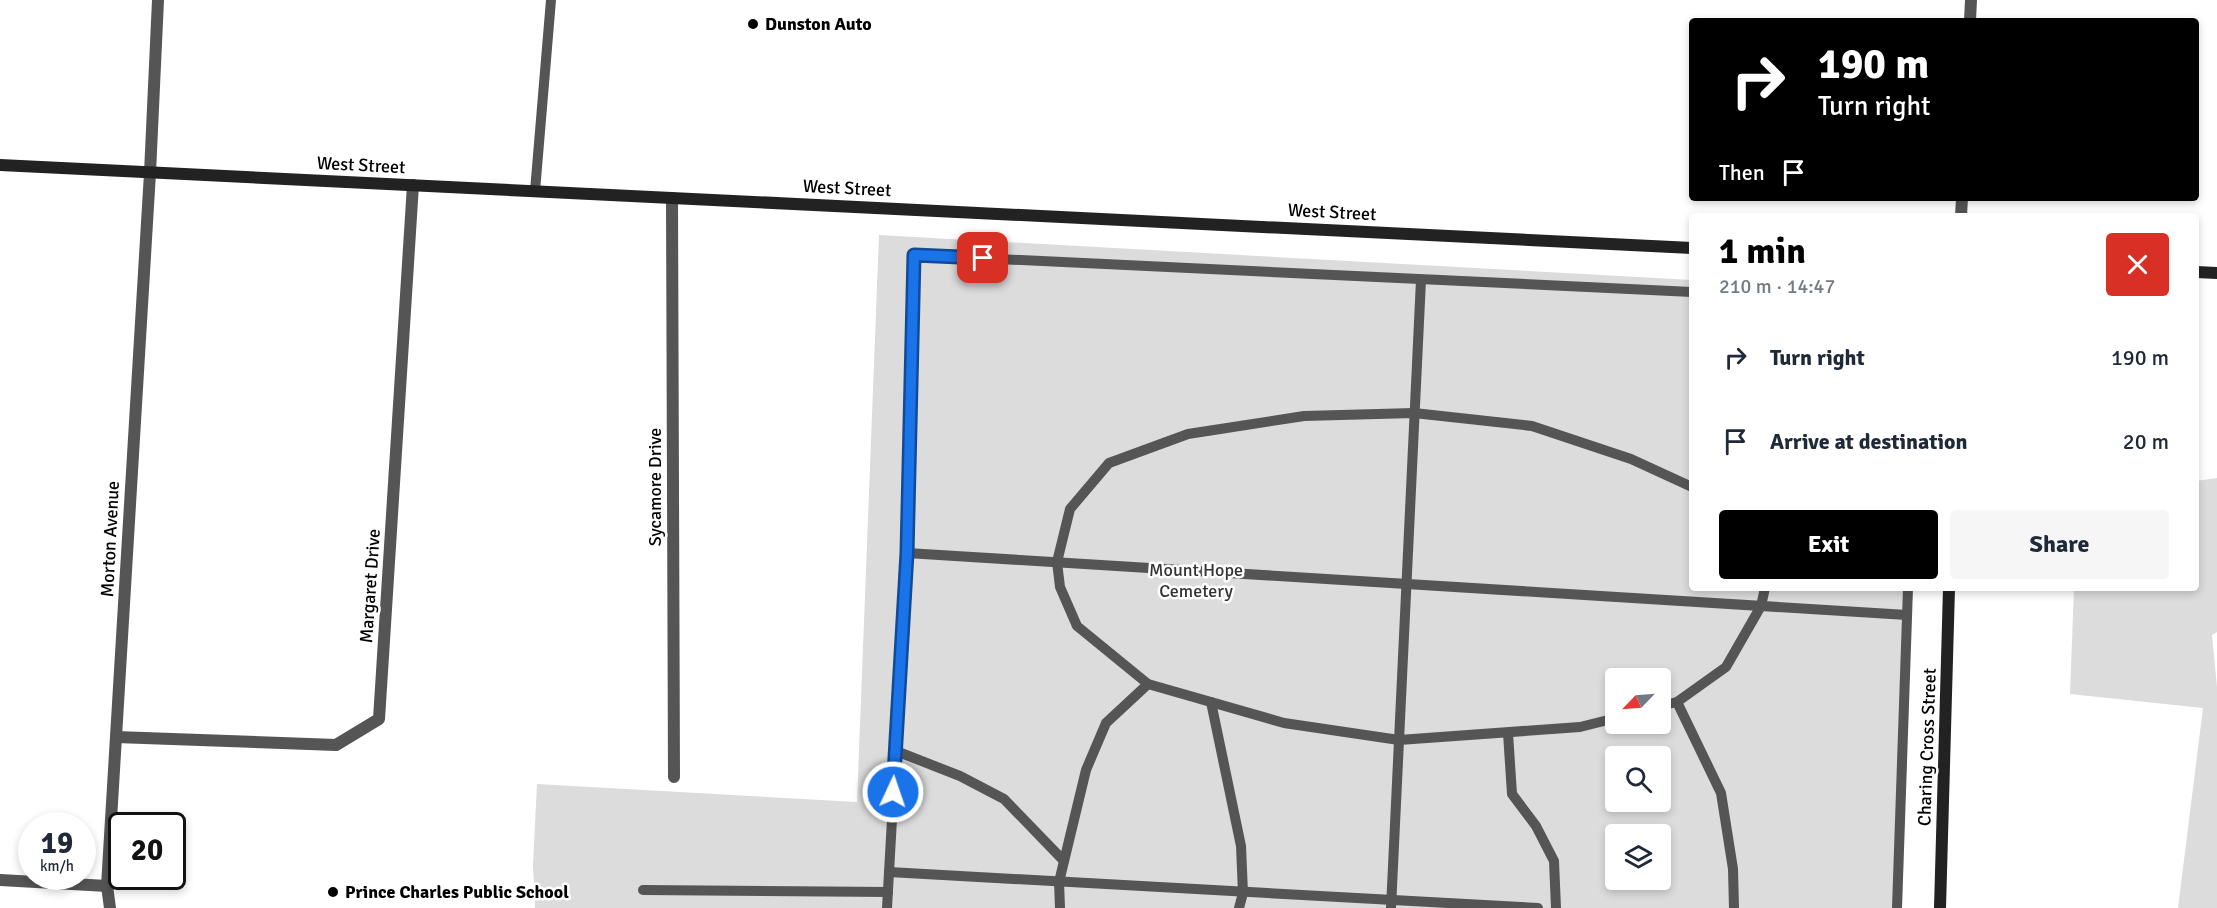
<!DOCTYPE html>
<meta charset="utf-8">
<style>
:root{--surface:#fff;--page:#f6f6f7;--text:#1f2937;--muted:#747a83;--accent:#000}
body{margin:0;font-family:Signika,sans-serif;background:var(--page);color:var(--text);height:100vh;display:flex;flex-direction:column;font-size:22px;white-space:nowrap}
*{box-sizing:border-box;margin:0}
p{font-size:20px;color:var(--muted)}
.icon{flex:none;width:33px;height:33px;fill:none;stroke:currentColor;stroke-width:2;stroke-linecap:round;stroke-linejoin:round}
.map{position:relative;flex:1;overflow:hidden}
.panel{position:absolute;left:1689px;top:213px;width:510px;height:378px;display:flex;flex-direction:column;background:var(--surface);border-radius:6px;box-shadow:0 3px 9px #0003}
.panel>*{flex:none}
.top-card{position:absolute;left:1689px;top:18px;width:510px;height:183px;border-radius:6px;box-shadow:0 3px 9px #0003;background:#000;color:#fff;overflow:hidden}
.needle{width:39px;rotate:245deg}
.fabs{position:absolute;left:1605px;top:668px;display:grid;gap:12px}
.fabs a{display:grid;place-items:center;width:66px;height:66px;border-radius:6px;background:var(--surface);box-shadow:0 3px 9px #0003;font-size:30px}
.speed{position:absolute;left:18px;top:812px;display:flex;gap:12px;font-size:30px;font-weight:700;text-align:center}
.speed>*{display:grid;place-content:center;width:78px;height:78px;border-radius:50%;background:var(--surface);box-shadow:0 3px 9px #0003;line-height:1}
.speed small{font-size:15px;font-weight:400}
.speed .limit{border:3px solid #111;border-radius:9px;background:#fff;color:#111}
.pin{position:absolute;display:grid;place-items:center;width:51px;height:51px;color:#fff;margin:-26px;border-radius:12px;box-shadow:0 3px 9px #0006}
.me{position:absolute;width:66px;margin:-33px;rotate:3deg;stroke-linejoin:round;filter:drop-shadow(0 0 4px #0008)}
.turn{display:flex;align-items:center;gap:21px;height:126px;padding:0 30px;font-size:27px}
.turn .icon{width:78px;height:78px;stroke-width:2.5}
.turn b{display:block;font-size:42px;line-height:51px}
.then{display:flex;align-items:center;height:57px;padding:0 30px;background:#0003;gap:12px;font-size:22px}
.round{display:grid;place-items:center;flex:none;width:63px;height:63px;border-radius:6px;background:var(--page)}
.head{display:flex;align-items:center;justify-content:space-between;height:102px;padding:0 30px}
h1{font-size:36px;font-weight:800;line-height:45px;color:var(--accent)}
.cta{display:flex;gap:12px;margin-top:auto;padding:12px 30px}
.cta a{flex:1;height:69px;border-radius:6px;background:var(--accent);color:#fff;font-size:24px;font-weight:800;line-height:69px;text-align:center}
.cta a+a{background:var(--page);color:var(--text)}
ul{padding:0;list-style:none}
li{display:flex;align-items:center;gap:18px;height:84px;padding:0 30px}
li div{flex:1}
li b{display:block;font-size:22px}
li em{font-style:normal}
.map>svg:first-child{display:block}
</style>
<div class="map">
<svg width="2217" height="908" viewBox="0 0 2217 908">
<rect width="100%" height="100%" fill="#fff"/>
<g fill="#dcdcdc" fill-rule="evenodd">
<path d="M 879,235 L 1692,280 L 1692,588 L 1911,588 L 1902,908 L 535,908 L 533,865 L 537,784 L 857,802 ZM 1616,678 L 1660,678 L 1660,723 L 1616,723 ZM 1616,756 L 1660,756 L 1660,801 L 1616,801 ZM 1616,834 L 1660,834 L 1660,879 L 1616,879 Z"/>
<polygon points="2217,478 2217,632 2212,635 2217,687 2217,908 2178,908 2203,708 2070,694 2074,588 2196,588 2196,481"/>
</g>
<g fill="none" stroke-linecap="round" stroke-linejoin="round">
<g stroke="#555" stroke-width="10">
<polyline points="535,191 551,0"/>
<polyline points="907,553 1907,615"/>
<polyline points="1211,702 1241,846 1243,893 1239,908"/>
<polyline points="1677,702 1721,793 1733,869 1734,908"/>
<polyline points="1660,706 1677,702 1726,667 1761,606 1765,588"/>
<polyline points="1616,718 1580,727 1399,740 1284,723 1148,684 1077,626 1060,587 1057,562 1070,509 1109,463 1188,434 1304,416 1414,413 1532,426 1631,459 1692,487"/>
<polyline points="1508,733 1512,794 1536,826 1554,861 1556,908"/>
<polyline points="896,751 960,776 1004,799 1064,861"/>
<polyline points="889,872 1538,908"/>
<polyline points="643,890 888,892"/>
<polyline points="887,908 907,553 914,255 1692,292"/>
<polyline points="1060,908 1059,882 1086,770 1106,723 1148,684"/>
<polyline points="1391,908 1421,280"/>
<polyline points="1897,908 1908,588"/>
</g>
<g stroke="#555" stroke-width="12">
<polyline points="1970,21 1971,0"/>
<polyline points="672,198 674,777"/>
<polyline points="1961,216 1962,198"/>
<polyline points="116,737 336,745 379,719 413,185"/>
<polyline points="0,880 107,886"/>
<polyline points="110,908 107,886 150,173"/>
</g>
<polyline stroke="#555" stroke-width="12" points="150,173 158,0"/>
<g stroke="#222" stroke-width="12">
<polyline points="0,165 1692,248"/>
<polyline points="2196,272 2217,273"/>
<polyline points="1940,908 1949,588"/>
</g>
</g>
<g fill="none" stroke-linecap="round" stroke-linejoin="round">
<defs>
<polyline id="route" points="893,792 907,553 914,255 983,258"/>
</defs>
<use href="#route" stroke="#114b97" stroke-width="15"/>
<use href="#route" stroke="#1a73e8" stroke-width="10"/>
</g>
<g fill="#000" stroke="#fff" stroke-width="2">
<circle cx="753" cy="24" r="6"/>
<circle cx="333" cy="892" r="6"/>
</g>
<g text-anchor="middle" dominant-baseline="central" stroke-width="5" stroke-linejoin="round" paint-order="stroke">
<g font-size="18" font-weight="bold" fill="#000" stroke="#fff" text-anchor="start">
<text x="765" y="24">Dunston Auto</text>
<text x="345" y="892">Prince Charles Public School</text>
</g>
<g font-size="18" fill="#000" stroke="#fff">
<text transform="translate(361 165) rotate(3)">West Street</text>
<text transform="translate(847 188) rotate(3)">West Street</text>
<text transform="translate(1332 212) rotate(3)">West Street</text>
<text transform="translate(655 487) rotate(-90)">Sycamore Drive</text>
<text transform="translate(110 539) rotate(-87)">Morton Avenue</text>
<text transform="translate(370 586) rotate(-86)">Margaret Drive</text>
<text transform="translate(1927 747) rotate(-88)">Charing Cross Street</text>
</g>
<g font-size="18" fill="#333" stroke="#fff">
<text x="1196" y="570">Mount Hope<tspan x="1196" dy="21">Cemetery</tspan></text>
</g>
</g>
</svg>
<div class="fabs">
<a><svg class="needle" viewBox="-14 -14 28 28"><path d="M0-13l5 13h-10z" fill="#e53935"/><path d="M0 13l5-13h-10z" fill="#747a83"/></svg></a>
<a><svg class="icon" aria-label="search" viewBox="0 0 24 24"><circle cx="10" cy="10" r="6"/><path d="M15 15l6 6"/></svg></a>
<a><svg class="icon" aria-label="layers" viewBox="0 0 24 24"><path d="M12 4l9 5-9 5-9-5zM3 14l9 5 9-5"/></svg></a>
</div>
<div class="speed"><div>19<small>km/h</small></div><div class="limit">20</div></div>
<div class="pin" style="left:983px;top:258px;background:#d93025"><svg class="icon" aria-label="arrive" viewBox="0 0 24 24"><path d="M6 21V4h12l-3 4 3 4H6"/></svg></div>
<svg class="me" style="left:893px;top:792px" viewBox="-20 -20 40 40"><circle r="17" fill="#1a73e8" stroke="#fff" stroke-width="3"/><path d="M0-11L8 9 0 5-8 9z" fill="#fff"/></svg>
<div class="top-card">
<div class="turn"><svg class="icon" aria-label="right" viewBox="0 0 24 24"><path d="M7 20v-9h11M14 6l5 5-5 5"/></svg><div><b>190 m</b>Turn right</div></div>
<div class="then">Then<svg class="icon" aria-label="arrive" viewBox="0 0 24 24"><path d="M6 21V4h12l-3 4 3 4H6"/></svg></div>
</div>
<section class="panel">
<div class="head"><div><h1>1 min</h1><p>210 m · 14:47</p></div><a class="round" style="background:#d93025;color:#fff"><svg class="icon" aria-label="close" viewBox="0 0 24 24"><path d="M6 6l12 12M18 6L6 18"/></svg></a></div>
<ul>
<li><svg class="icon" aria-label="right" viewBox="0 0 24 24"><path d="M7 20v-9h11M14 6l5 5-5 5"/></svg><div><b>Turn right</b></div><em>190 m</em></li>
<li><svg class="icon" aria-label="arrive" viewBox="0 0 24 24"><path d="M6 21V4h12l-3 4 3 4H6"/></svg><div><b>Arrive at destination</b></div><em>20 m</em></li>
</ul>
<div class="cta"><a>Exit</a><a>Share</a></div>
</section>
</div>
